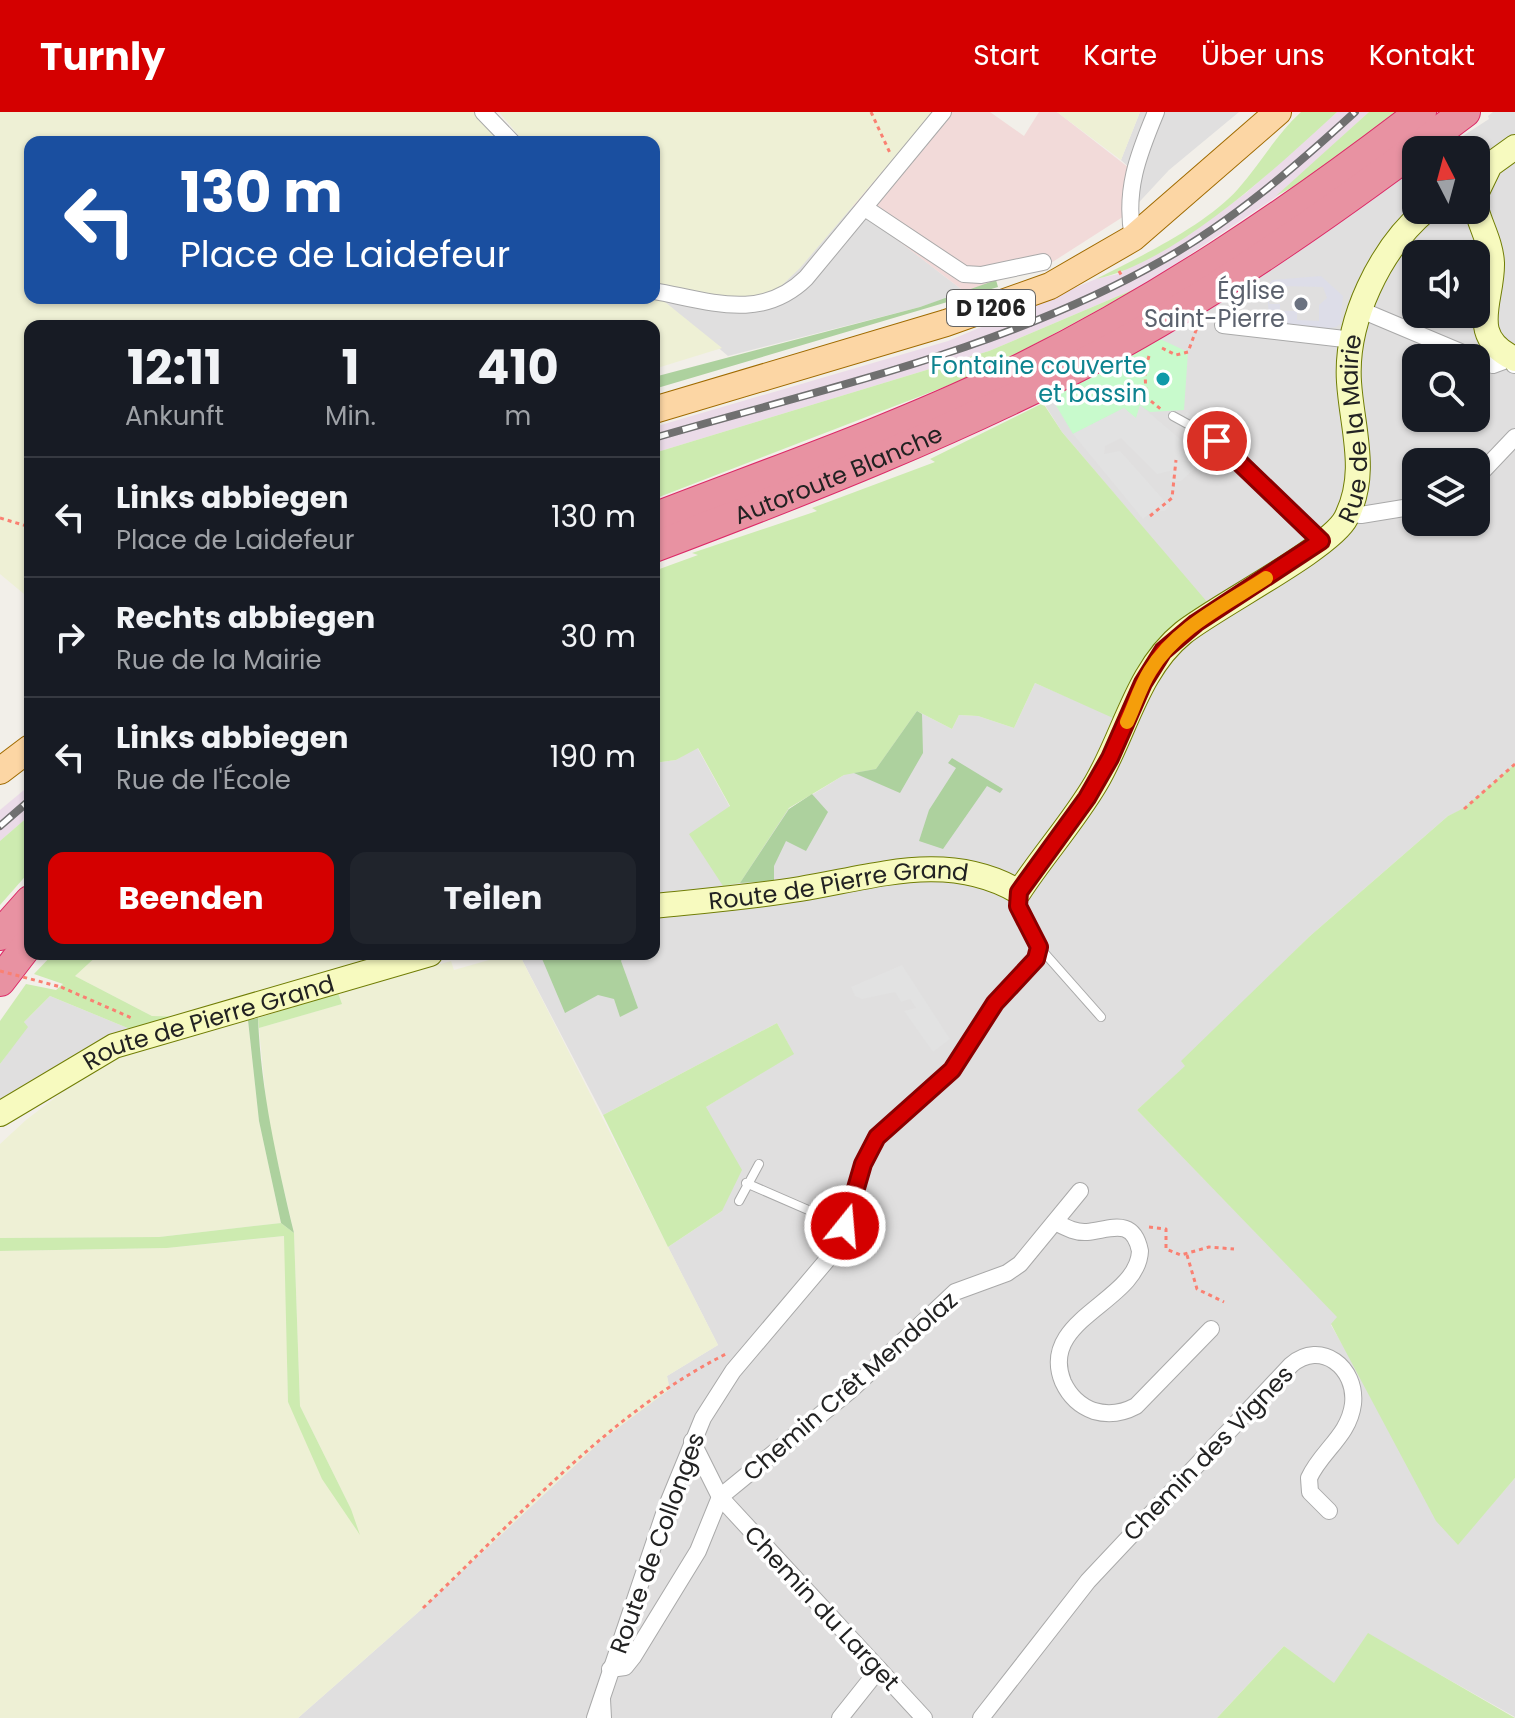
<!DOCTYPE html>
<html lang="de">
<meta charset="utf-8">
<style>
:root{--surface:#171b24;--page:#20242c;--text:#f1f3f6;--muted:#9ea1a6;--line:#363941;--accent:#d40000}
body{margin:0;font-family:Poppins,sans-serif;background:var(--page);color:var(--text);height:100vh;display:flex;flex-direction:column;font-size:30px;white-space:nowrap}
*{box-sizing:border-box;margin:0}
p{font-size:26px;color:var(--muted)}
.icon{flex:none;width:44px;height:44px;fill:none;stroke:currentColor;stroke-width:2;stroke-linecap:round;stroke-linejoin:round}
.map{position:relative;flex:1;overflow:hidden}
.side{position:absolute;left:24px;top:208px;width:636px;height:640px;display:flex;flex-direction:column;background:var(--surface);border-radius:16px;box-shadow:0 2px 6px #0004}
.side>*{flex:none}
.banner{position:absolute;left:24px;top:24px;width:636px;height:168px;border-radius:16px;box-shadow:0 2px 6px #0004;background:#1a4fa0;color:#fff;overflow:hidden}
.needle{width:52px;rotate:354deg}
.tools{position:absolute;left:1402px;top:24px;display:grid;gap:16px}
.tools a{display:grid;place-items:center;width:88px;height:88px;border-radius:16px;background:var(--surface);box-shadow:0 2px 6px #0004;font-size:40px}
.pin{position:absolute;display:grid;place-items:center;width:68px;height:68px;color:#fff;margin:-34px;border:4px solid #fff;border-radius:50%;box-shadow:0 2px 8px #0007}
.me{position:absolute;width:88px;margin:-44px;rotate:17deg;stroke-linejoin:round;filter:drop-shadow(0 0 6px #0008)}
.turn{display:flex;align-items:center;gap:28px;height:168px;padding:0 24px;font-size:36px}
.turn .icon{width:104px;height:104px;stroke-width:2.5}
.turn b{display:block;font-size:56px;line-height:68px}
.eta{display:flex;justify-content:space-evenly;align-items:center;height:136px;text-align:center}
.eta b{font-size:48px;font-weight:700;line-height:56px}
.primary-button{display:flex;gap:16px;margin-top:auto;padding:16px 24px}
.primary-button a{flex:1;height:92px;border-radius:16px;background:var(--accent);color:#fff;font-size:32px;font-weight:700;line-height:92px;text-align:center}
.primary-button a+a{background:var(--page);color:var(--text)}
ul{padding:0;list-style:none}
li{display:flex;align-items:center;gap:24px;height:120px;padding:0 24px;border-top:2px solid var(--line)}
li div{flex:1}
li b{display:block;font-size:30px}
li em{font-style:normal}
header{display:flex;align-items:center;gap:48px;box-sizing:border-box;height:112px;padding:0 40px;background:var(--accent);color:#fff}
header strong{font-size:38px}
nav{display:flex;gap:44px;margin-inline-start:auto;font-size:28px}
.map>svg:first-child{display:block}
</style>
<header>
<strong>Turnly</strong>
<nav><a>Start</a><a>Karte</a><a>Über uns</a><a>Kontakt</a></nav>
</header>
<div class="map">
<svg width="1515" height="1606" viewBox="0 0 1515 1606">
<rect width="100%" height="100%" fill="#f2efe9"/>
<g fill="#e0dfdf" fill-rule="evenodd">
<polygon points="1140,0 1239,0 1169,58 1129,101 1133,59 1121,48"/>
<path d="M 1493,0 L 1515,0 L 1515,652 L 1464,697 L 1448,704 L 1310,824 L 1182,950 L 1186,954 L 1137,998 L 1338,1205 L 1331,1213 L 1458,1432 L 1515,1366 L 1515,1605 L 1368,1522 L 1334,1572 L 1284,1534 L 1217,1606 L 298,1606 L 423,1496 L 603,1327 L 669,1277 L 667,1264 L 718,1233 L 668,1135 L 722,1099 L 706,995 L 793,941 L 777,911 L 603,1003 L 519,842 L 654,842 L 654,651 L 676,648 L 697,635 L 730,695 L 789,697 L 844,663 L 917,599 L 952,617 L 959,603 L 978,604 L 1014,616 L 1035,571 L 1113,605 L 1134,556 L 1164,521 L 1207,491 L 1062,320 L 1043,290 L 1016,300 L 1416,54 L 1416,98 L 1476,98 L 1476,38 L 1441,38 L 1489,7 L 1488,4 ZM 1416,142 L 1476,142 L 1476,202 L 1416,202 ZM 1416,246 L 1476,246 L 1476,306 L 1416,306 ZM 1416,350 L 1476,350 L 1476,410 L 1416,410 Z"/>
<polygon points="853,94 965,180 920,195 728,244 660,186 654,173 735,186 777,178"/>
<polygon points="50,884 130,917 131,923 0,994 0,952 27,915 24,910"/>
</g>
<polygon fill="#f2dad9" points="933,0 990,0 1024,24 1039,0 1057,0 1133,59 1129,101 1040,158 996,168 965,180 853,94"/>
<g fill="#ebdbe8">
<polygon points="1337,0 1369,0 1276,85 1144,173 989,239 654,341 654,315 948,229 1096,167 1118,162 1198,116 1246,81"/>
<polygon points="30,673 30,703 0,729 0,698"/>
</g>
<g fill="#eef0d5">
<polygon points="0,0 477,0 506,30 30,30 30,186 654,186 654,30 524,30 499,0 933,0 800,156 777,178 766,184 735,186 655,173 660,186 722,236 654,257 654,214 30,214 30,487 0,462"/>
<polygon points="1057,0 1140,0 1121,48"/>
<polygon points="99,842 388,842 185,905 166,906 152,904 75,864"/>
<polygon points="510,842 519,842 718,1233 667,1264 670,1277 603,1327 423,1496 298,1606 0,1606 0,1139 167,1136 285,1124 288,1290 358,1421 351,1397 300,1294 294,1121 268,1009 259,916 341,892 338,881 451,849 454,858"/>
<polygon points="248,908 259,1009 281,1111 159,1125 0,1126 0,1032 26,1008 77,969 108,951 139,938"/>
</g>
<g fill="#cdebb0">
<path d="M 1301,0 L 1337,0 C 1277,55 1176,150 1096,167 C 1140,145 1206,113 1238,77 C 1261,51 1275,24 1301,0 Z"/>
<polygon points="1369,0 1400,0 1313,64 1276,84"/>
<polygon points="1144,173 983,260 654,387 654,341 989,239"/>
<path d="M 1043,291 L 1062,320 L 1208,491 C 1153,528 1139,545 1113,606 L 1035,571 L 1014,616 L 978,604 L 959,603 L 952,617 L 917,599 L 876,657 L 844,663 L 789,696 L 740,771 L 723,774 L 689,722 L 730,694 L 698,636 L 676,648 L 654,651 L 654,459 L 698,443 L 692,441 L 817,399 L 812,396 L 935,350 L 930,347 Z"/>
<polygon points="1515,652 1515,1366 1458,1433 1436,1409 1331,1212 1337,1205 1137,998 1185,954 1181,949 1310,824 1448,704 1464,696"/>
<polygon points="30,703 30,759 0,793 0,729"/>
<polygon points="53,842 99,842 75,864 152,904 185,905 130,917 50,884 24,910 28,915 0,952 0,909 26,872 56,878 63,872 34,862"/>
<polygon points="338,881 342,892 259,916 258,906"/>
<polygon points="777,911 794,942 706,995 742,1058 722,1099 668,1135 603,1003"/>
<polygon points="281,1111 294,1121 300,1294 351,1397 360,1423 322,1367 288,1290 284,1124 167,1136 0,1139 0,1126 159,1125"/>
<polygon points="1368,1521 1515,1606 1217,1606 1284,1534 1334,1571"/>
</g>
<g fill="#add19e">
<polygon points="996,168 998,175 654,277 654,265 920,195"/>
<polygon points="917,599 922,602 923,641 900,681 854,661 876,657"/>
<polygon points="952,646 1003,677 1000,681 987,674 943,737 919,729 929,698 956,656 948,651"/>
<polygon points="812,682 828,700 806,739 786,729 774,754 774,769 740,771 789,697"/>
<polygon points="540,842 624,842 621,849 638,896 620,905 614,887 598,883 565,901"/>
<path d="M 258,906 C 261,980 277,1049 294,1121 L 281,1111 L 259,1009 L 248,908 Z"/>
</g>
<polygon fill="#c8facc" points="1160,227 1188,240 1184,298 1150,300 1140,294 1136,307 1124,296 1073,322 1051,285"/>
<g fill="#e2e2e2">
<polygon points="1140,293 1186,332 1192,320 1179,313 1187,300 1228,329 1279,383 1270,394 1205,332 1208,344 1181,369 1170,369 1170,359 1157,362 1121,326 1105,334 1104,342 1120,339 1169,394 1165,399 1152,399 1143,407 1073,322 1124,296 1136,306"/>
<polygon points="902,853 950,927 933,940 904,899 916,896 910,887 901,890 895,880 862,887 855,884 851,875"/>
</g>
<path fill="#dddde8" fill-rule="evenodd" d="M 1321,164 L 1343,184 L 1340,212 L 1336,215 L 1324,217 L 1274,212 L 1269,206 L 1267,175 L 1272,168 ZM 1280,174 L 1323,175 L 1327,186 L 1319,193 L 1319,209 L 1297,208 L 1297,199 L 1280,199 L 1280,192 L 1269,192 L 1269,182 L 1280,181 Z"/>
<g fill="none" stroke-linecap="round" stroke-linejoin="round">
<defs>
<g id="lane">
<polyline points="1173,304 1204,321"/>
<polyline points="1040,836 1101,905"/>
<polyline points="746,1071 845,1114"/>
<polyline points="739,1089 759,1052"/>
<polyline points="606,1587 607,1606"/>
</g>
<g id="street">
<polyline points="483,0 512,30"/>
<polyline points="865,96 964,162 981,163 1043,150"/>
<path d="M 1133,126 C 1124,79 1138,43 1156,0"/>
<path d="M 654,179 C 709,189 761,210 806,166 L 943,0"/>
<polyline points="1361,198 1475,246"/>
<polyline points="1223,213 1353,228"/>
<polyline points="1476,246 1493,253 1512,246 1514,253"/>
<polyline points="1204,321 1229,340 1321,429"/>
<polyline points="1476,366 1515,325"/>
<polyline points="1348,401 1361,403 1416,394"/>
<path d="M 1055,1110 C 1065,1115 1075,1121 1087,1120 C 1109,1118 1133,1104 1140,1139 C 1138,1190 1037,1207 1063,1270 C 1069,1283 1080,1294 1094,1299 C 1108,1303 1123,1301 1136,1294 L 1211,1217"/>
<polyline points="692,1329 720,1385 924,1606"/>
<polyline points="610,1557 625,1555 633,1545 698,1439 720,1385 852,1277 955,1180 1007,1161 1020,1152 1080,1079"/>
<polyline points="595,1606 666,1396 703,1306 733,1259 827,1148 845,1114 863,1052 877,1025 952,958 995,891 1036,847 1039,835 1018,794 1019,780"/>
<polyline points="840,1606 879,1557"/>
<path d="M 981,1606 L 1088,1469 L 1291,1253 C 1321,1227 1357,1256 1353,1292 C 1349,1324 1321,1339 1309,1366 L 1310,1380 L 1329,1399"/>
</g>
<g id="secondary">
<polyline points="1476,82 1490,53 1515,35"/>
<path d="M 1476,96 C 1481,115 1491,131 1492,151 C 1493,189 1466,224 1515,247"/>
<path id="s1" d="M 654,794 C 702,789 751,785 800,777 C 874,765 948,738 1019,780 C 1043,743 1073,710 1096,671 C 1125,622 1137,558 1183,521 C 1215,495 1331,436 1346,406 C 1369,361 1352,317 1349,270 C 1345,209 1380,137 1426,98"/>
<path id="s2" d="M 0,1002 L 114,934 L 430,842"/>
</g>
<g id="primary">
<polyline points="654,298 946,211 1050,174 1133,126 1278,0"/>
<polyline points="0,659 30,636"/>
</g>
<g id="highway">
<path d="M 654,406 C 770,361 889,320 1002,266 C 1152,194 1290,101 1421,0"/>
<path id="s3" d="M 654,435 C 805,378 955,319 1098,244 C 1227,175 1348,88 1465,0"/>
<polyline points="0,823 30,789"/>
<polyline points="0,869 30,830"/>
</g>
</defs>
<use href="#lane" stroke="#a9a9a9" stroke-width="10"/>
<use href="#street" stroke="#a9a9a9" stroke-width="18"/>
<use href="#secondary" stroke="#707d05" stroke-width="26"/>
<use href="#primary" stroke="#a06b00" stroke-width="28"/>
<use href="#highway" stroke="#dc2a67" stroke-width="32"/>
<g stroke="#fa8072" stroke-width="3" stroke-dasharray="4 4" stroke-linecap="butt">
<polyline points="871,0 890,41"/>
<polyline points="1444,106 1460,108"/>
<polyline points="1119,159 1127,173"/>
<polyline points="1162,236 1176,243 1188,240 1198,213"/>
<polyline points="1149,244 1145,258 1146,285 1163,299"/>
<polyline points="1150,404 1172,386 1176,348"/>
<polyline points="0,406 30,415"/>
<polyline points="1464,697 1515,652"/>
<polyline points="61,875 134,907"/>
<polyline points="1149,1115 1166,1117 1166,1137 1181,1143 1209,1135 1234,1137"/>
<polyline points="1187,1143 1197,1177 1224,1190"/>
<path d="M 423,1496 C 517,1407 609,1301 726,1242"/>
</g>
<use href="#lane" stroke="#fff" stroke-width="8"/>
<use href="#street" stroke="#fff" stroke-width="16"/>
<use href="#secondary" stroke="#f7fabf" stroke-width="24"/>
<use href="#primary" stroke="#fcd6a4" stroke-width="26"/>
<use href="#highway" stroke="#e892a2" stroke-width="30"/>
<defs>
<g id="rail">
<path d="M 654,326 C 825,276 1007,237 1163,148 C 1233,109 1296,54 1355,0"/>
<polyline points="0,714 30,688"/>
</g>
</defs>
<use href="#rail" stroke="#707070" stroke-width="8"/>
<use href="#rail" stroke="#fff" stroke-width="5" stroke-dasharray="15" stroke-linecap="butt"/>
<polyline stroke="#fa8072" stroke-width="3" stroke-dasharray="4 4" stroke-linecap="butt" points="0,859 61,875"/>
</g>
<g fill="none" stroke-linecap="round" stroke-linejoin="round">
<defs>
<polyline id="route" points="845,1114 863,1052 877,1025 952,958 995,891 1036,847 1039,835 1018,794 1019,780 1087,686 1110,646 1143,571 1163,539 1196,511 1321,429 1217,329"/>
</defs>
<use href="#route" stroke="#8a0000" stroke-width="20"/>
<use href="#route" stroke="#d40000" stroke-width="14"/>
<path stroke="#f59e0b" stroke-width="14" d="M 1127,610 C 1135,593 1140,575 1150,559 C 1176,516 1225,493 1266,466"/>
</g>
<circle fill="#6b7280" stroke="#fff" stroke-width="3" cx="1301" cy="192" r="8"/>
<circle fill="#0f9aa8" stroke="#fff" stroke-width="3" cx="1163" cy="267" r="8"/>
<g text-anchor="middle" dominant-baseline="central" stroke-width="7" stroke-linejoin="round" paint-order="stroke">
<rect fill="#fff" stroke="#646464" stroke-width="2" x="947" y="178" width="88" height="36" rx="6"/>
<g font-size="22" font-weight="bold" fill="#222">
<text x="991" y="196">D 1206</text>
</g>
<g font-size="24" fill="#5b616d" stroke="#fff" text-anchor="end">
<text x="1285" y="178">Église<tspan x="1285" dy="28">Saint-Pierre</tspan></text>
</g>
<g font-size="24" fill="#0d838f" stroke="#fff" text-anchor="end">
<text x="1147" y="253">Fontaine couverte<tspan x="1147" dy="28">et bassin</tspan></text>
</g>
<g font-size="24" fill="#222" stroke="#fff">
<text stroke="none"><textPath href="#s1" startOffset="972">Rue de la Mairie</textPath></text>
<text stroke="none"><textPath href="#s3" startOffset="198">Autoroute Blanche</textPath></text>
<text stroke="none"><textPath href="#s1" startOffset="186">Route de Pierre Grand</textPath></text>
<text stroke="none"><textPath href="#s2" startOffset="230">Route de Pierre Grand</textPath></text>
<text transform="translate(850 1274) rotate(-41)">Chemin Crêt Mendolaz</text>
<text transform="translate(1208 1341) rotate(-46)">Chemin des Vignes</text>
<text transform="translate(657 1431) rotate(-70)">Route de Collonges</text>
<text transform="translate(822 1496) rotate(47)">Chemin du Larget</text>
</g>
</g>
</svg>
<div class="tools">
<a><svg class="needle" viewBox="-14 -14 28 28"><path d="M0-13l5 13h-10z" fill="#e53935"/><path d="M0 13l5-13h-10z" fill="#9ea1a6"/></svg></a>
<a><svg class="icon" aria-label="sound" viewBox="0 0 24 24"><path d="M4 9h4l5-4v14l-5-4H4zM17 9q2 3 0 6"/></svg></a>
<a><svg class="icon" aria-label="search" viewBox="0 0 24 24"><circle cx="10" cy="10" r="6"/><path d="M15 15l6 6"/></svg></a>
<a><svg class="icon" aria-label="layers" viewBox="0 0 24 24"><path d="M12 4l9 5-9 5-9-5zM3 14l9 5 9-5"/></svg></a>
</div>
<div class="pin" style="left:1217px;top:329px;background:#d93025"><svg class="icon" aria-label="arrive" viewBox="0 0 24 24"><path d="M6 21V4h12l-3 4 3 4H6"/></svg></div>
<svg class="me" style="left:845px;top:1114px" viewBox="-20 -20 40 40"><circle r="17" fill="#d40000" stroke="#fff" stroke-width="3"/><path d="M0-11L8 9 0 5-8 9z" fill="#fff"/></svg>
<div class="banner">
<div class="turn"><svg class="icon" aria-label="left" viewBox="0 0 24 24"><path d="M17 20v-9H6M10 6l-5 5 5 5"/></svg><div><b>130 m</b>Place de Laidefeur</div></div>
</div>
<section class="side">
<div class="eta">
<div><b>12:11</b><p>Ankunft</p></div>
<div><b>1</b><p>Min.</p></div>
<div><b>410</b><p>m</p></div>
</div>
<ul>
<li><svg class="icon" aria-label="left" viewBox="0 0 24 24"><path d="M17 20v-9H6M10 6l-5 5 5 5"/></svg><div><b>Links abbiegen</b><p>Place de Laidefeur</p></div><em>130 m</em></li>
<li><svg class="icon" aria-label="right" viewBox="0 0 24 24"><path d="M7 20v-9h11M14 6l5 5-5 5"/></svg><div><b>Rechts abbiegen</b><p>Rue de la Mairie</p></div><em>30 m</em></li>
<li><svg class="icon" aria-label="left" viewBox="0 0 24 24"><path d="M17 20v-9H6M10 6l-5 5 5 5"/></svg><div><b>Links abbiegen</b><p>Rue de l'École</p></div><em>190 m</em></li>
</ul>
<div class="primary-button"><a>Beenden</a><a>Teilen</a></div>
</section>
</div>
